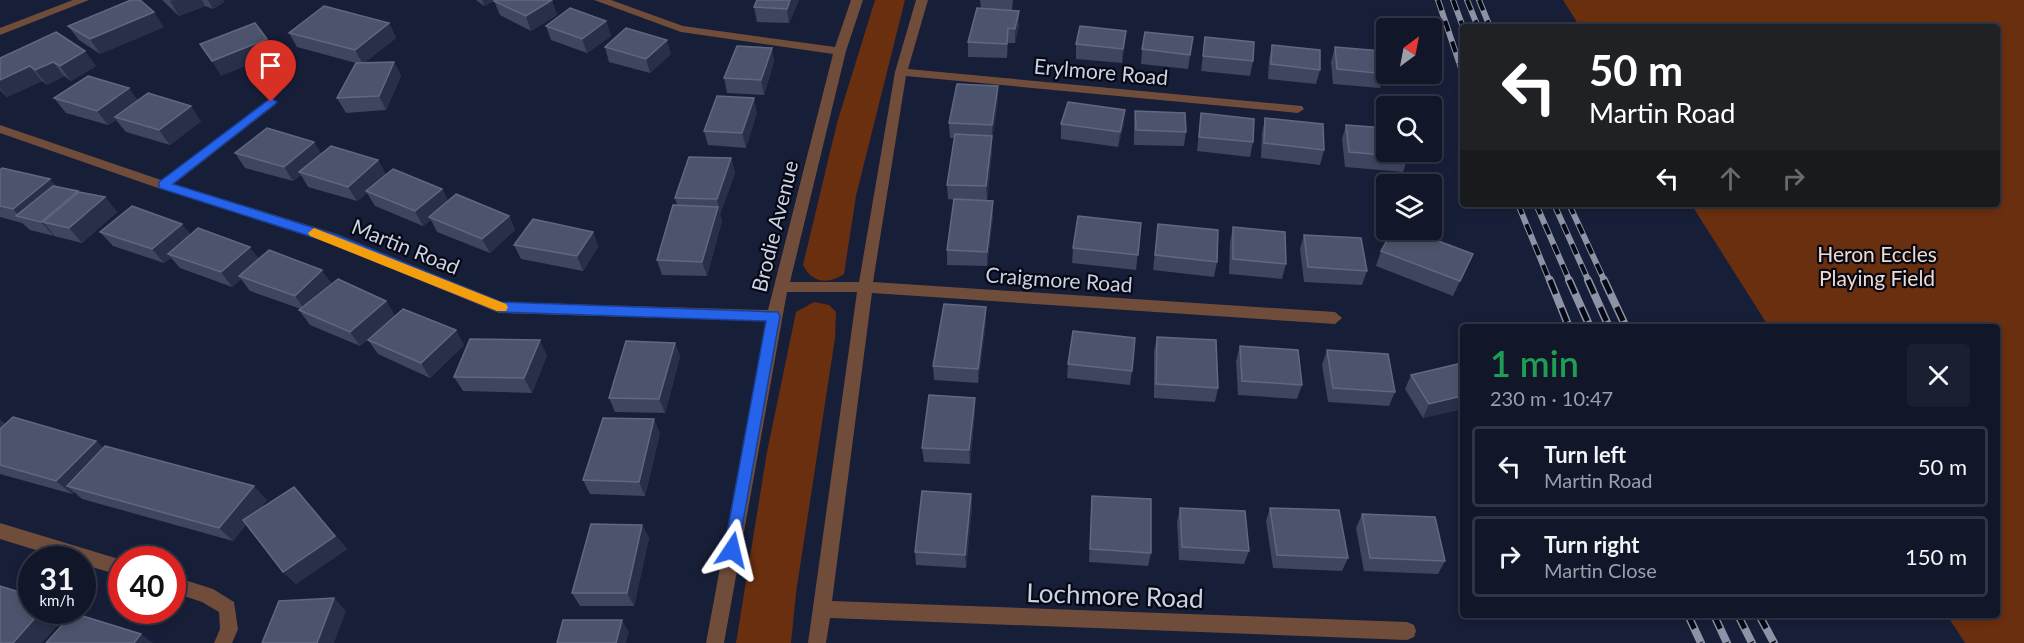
<!DOCTYPE html>
<meta charset="utf-8">
<style>
:root{--surface:#111629;--page:#1a1f31;--text:#f1f3f6;--muted:#9c9fa8;--line:#303546}
body{margin:0;font-family:Lato,sans-serif;background:var(--page);color:var(--text);height:100vh;display:flex;flex-direction:column;font-size:22px;white-space:nowrap}
*{box-sizing:border-box;margin:0}
p{font-size:20px;color:var(--muted)}
.icon{flex:none;width:33px;height:33px;fill:none;stroke:currentColor;stroke-width:2;stroke-linecap:round;stroke-linejoin:round}
.map{position:relative;flex:1;overflow:hidden}
.drawer{position:absolute;left:1460px;top:324px;width:540px;height:294px;display:flex;flex-direction:column;background:var(--surface);border-radius:6px;box-shadow:0 3px 9px #0003,0 0 0 2px var(--line)}
.drawer>*{flex:none}
.top-card{position:absolute;left:1460px;top:24px;width:540px;height:183px;border-radius:6px;box-shadow:0 3px 9px #0003,0 0 0 2px var(--line);background:#202124;color:#fff;overflow:hidden}
.needle{width:39px;rotate:32deg}
.controls{position:absolute;left:1376px;top:18px;display:grid;gap:12px}
.controls a{display:grid;place-items:center;width:66px;height:66px;border-radius:6px;background:var(--surface);box-shadow:0 3px 9px #0003,0 0 0 2px var(--line);font-size:30px}
.speed{position:absolute;left:18px;top:546px;display:flex;gap:12px;font-size:30px;font-weight:700;text-align:center}
.speed>*{display:grid;place-content:center;width:78px;height:78px;border-radius:50%;background:var(--surface);box-shadow:0 3px 9px #0003,0 0 0 2px var(--line);line-height:1}
.speed small{font-size:15px;font-weight:400}
.speed .limit{border:9px solid #d22;background:#fff;color:#111}
.pin{position:absolute;display:grid;place-items:center;width:51px;height:51px;color:#fff;margin:-62px -26px;border-radius:50% 50% 50% 0;rotate:-45deg;box-shadow:0 0 6px #0007}
.pin .icon{rotate:45deg}
.me{position:absolute;width:66px;margin:-33px;rotate:10deg;stroke-linejoin:round;filter:drop-shadow(0 0 4px #0008)}
.turn{display:flex;align-items:center;gap:21px;height:126px;padding:0 30px;font-size:27px}
.turn .icon{width:78px;height:78px;stroke-width:2.5}
.turn b{display:block;font-size:42px;line-height:51px}
.lanes{display:flex;align-items:center;height:57px;padding:0 30px;background:#0003;justify-content:center;gap:30px;direction:ltr}
.lanes .off{opacity:.35}
.round{display:grid;place-items:center;flex:none;width:63px;height:63px;border-radius:6px;background:var(--page)}
.overview{display:flex;align-items:center;justify-content:space-between;height:102px;padding:0 30px}
h1{font-size:36px;font-weight:600;line-height:45px;color:#1e9e55}
ul{padding:0;list-style:none}
li{display:flex;align-items:center;gap:18px;height:81px;margin:0 12px 9px;padding:0 18px;border:3px solid var(--line);border-radius:6px}
li div{flex:1}
li b{display:block;font-size:22px}
li em{font-style:normal}
.map>svg:first-child{display:block}
</style>
<div class="map">
<svg width="2024" height="643" viewBox="0 0 2024 643">
<rect width="100%" height="100%" fill="#171e37"/>
<g fill="#6a2f0f">
<path d="M 875,0 L 905,0 L 856,196 L 844,274 C 828,285 812,283 803,265 L 837,123 Z"/>
<polygon points="1563,0 2024,0 2024,643 1965,643 1947,615 1996,615 1996,327 1769,327 1691,204 1996,204 1996,27 1580,27"/>
<polygon points="814,302 829,305 836,312 835,338 796,593 791,643 736,643 767,452 796,312"/>
</g>
<g fill="none" stroke-linecap="round" stroke-linejoin="round">
<g fill="#704c3b" fill-rule="evenodd">
<polygon points="73,0 89,0 0,35 0,28"/>
<polygon points="594,0 611,0 683,26 835,47 851,0 863,0 846,51 790,282 859,282 895,72 916,0 928,0 908,69 1302,106 1304,109 1298,113 906,76 873,282 1335,312 1342,318 1335,324 872,293 832,601 1407,622 1414,625 1416,631 1414,637 1407,640 830,618 826,643 808,643 857,292 787,292 724,643 706,643 766,321 499,313 327,242 158,188 0,133 0,125 161,180 271,98 277,102 275,105 174,184 337,234 500,302 768,310 833,54 681,32"/>
<polygon points="0,523 122,560 122,576 82,564 82,560 68,560 0,539"/>
<polygon points="172,576 213,589 234,602 238,629 232,643 214,643 220,629 219,612 202,602 172,592"/>
</g>
<defs>
<g id="rail-far1">
<polyline points="1438,0 1462,71"/>
<polyline points="1453,0 1463,27"/>
<polyline points="1467,0 1478,27"/>
<polyline points="1479,0 1490,27"/>
<polyline points="1518,204 1550,282"/>
<polyline points="1536,204 1570,282"/>
<polyline points="1554,204 1589,282"/>
<polyline points="1569,204 1605,282"/>
</g>
<g id="rail">
<polyline points="1550,280 1569,327"/>
<polyline points="1569,280 1590,327"/>
<polyline points="1588,280 1609,327"/>
<polyline points="1604,280 1626,327"/>
<polyline points="1688,615 1701,643"/>
<polyline points="1714,615 1727,643"/>
<polyline points="1738,615 1752,643"/>
<polyline points="1759,615 1774,643"/>
</g>
</defs>
<use href="#rail-far1" stroke="#8c93a6" stroke-width="6"/>
<use href="#rail" stroke="#8c93a6" stroke-width="8"/>
<use href="#rail-far1" stroke="#060914" stroke-width="4" stroke-dasharray="11" stroke-linecap="butt"/>
<use href="#rail" stroke="#060914" stroke-width="5" stroke-dasharray="15" stroke-linecap="butt"/>
</g>
<g fill="#3d455f">
<polygon points="162,0 223,0 224,2 213,9 205,6 179,16"/>
<polygon points="476,0 496,0 484,6"/>
<polygon points="799,0 789,23 757,22 754,7"/>
<polygon points="980,0 1013,0 1012,10 1019,25 1015,43 1008,43 1007,58 968,57 968,42 981,8"/>
<polygon points="494,1 557,15 531,31 500,15"/>
<polygon points="606,21 611,36 587,53 551,40 546,26"/>
<polygon points="389,23 396,38 365,62 394,62 401,76 386,110 346,113 337,98 356,63 297,47 289,33"/>
<polygon points="68,26 164,27 100,54 79,40"/>
<polygon points="1126,31 1122,63 1076,59 1076,44"/>
<polygon points="1193,37 1188,69 1141,64 1142,49"/>
<polygon points="1205,37 1253,61 1250,76 1201,71"/>
<polygon points="1272,45 1320,70 1316,84 1268,79 1269,60"/>
<polygon points="605,47 671,54 650,73 609,62"/>
<polygon points="1335,47 1385,74 1380,88 1333,84 1331,62"/>
<polygon points="772,48 774,62 764,95 727,93 724,78"/>
<polygon points="0,58 96,66 71,81 64,76 47,85 42,81 7,97 0,90"/>
<polygon points="998,86 998,100 992,140 992,151 987,201 993,201 993,216 987,266 947,265 947,250 954,200 948,199 947,185 954,138 950,138 949,123"/>
<polygon points="54,98 138,100 201,121 170,145 126,132 116,120 108,125 66,113"/>
<polygon points="1135,111 1186,132 1184,146 1134,145 1134,126"/>
<polygon points="757,112 746,148 708,145 704,131"/>
<polygon points="1201,113 1253,142 1250,157 1197,151"/>
<polygon points="1265,118 1324,150 1320,165 1261,158 1262,133"/>
<polygon points="1061,124 1124,124 1118,147 1061,139"/>
<polygon points="1346,125 1408,157 1403,172 1345,167 1342,139"/>
<polygon points="314,142 321,154 378,160 386,175 442,189 448,201 509,216 515,230 490,253 437,232 431,220 423,226 375,206 367,193 357,201 308,187 301,175 293,181 245,168 235,153"/>
<polygon points="731,158 735,173 720,214 722,221 707,276 662,275 657,260 677,205 675,198"/>
<polygon points="0,170 79,192 105,197 117,212 82,243 30,230 22,223 0,217"/>
<polygon points="1141,223 1136,270 1072,263 1073,248"/>
<polygon points="1158,224 1217,262 1214,277 1153,270"/>
<polygon points="1233,227 1286,264 1282,279 1229,274 1230,242"/>
<polygon points="100,232 191,234 259,259 386,301 395,316 360,346 310,325 299,310 301,309 250,291 241,279 232,287 180,268 171,258 164,263 113,246"/>
<polygon points="593,232 598,247 583,271 521,259 514,245"/>
<polygon points="1304,235 1367,271 1362,285 1304,282 1300,249"/>
<polygon points="1381,251 1473,254 1453,296 1376,266"/>
<polygon points="986,322 978,383 934,380 933,366"/>
<polygon points="1157,337 1218,388 1215,402 1154,398 1154,351"/>
<polygon points="368,340 464,345 430,378 378,354"/>
<polygon points="675,343 680,357 665,413 615,412 609,398"/>
<polygon points="1240,346 1302,385 1297,399 1238,395 1236,361"/>
<polygon points="1327,350 1395,392 1389,406 1328,402 1322,365"/>
<polygon points="547,355 532,393 463,391 454,377"/>
<polygon points="1462,363 1462,409 1423,418 1405,389 1411,375"/>
<polygon points="1068,364 1132,371 1130,385 1067,378"/>
<polygon points="975,398 975,412 970,464 924,462 922,448"/>
<polygon points="0,420 5,424 96,441 103,448 267,500 258,511 306,501 347,549 296,584 283,572 246,525 233,541 82,499 74,492 72,494 0,474"/>
<polygon points="660,433 645,496 590,494 583,480"/>
<polygon points="971,494 972,507 966,568 916,565 915,552"/>
<polygon points="1092,496 1151,553 1148,566 1089,562"/>
<polygon points="1180,508 1249,551 1244,564 1179,560 1177,522"/>
<polygon points="1270,508 1348,558 1342,571 1273,568 1266,521"/>
<polygon points="1362,514 1445,561 1438,574 1364,571 1356,528"/>
<polygon points="642,525 649,538 634,606 580,606 572,593"/>
</g>
<g fill="#272f49">
<polygon points="174,0 202,0 205,6 179,16 170,1"/>
<polygon points="208,0 223,0 224,2 213,9"/>
<polygon points="482,0 496,0 484,6"/>
<polygon points="552,0 557,15 531,31 526,16"/>
<polygon points="790,0 799,0 789,23 787,9"/>
<polygon points="1019,11 1019,25 1015,43 1015,29"/>
<polygon points="154,12 164,27 100,54 90,39"/>
<polygon points="606,21 611,36 587,53 582,39"/>
<polygon points="389,23 396,38 363,64 355,50"/>
<polygon points="1008,28 1008,43 1007,58 1007,44"/>
<polygon points="1126,31 1125,45 1122,63 1123,49"/>
<polygon points="267,39 276,54 221,76 212,61"/>
<polygon points="667,40 671,54 650,73 646,59"/>
<polygon points="772,48 774,62 764,95 761,80"/>
<polygon points="85,51 96,66 71,81 60,66"/>
<polygon points="53,62 64,76 47,85 35,70"/>
<polygon points="394,62 401,76 386,110 379,96"/>
<polygon points="30,66 42,81 7,97 0,88 0,80"/>
<polygon points="998,86 998,100 992,140 992,151 987,201 986,186 992,136 992,125"/>
<polygon points="129,88 140,103 115,117 116,120 108,125 97,111"/>
<polygon points="754,98 757,112 746,148 742,133"/>
<polygon points="191,106 201,121 170,145 159,130"/>
<polygon points="1125,110 1124,124 1118,147 1120,132"/>
<polygon points="314,142 323,156 299,172 301,175 293,181 284,167"/>
<polygon points="731,158 735,173 720,214 717,199"/>
<polygon points="378,160 386,175 366,191 367,193 357,201 348,187"/>
<polygon points="50,179 63,194 20,217 13,209"/>
<polygon points="442,189 449,204 429,217 431,220 423,226 415,211"/>
<polygon points="78,191 90,206 43,222 55,236 54,236 41,222"/>
<polygon points="105,197 117,212 82,243 69,228"/>
<polygon points="993,201 993,216 987,266 987,252"/>
<polygon points="718,207 722,221 707,276 702,262"/>
<polygon points="509,216 515,230 490,253 482,239"/>
<polygon points="182,224 194,238 168,254 171,258 164,263 152,249"/>
<polygon points="593,232 598,247 583,271 577,256"/>
<polygon points="250,247 261,261 239,276 241,279 232,287 221,272"/>
<polygon points="322,270 332,284 305,310 295,296"/>
<polygon points="386,301 395,316 360,346 350,332"/>
<polygon points="986,307 986,322 978,383 978,369"/>
<polygon points="456,330 464,345 430,378 421,363"/>
<polygon points="540,340 547,355 532,393 524,378"/>
<polygon points="675,343 680,357 665,413 659,399"/>
<polygon points="1462,396 1462,409 1423,418 1429,404"/>
<polygon points="975,398 975,412 970,464 969,450"/>
<polygon points="654,419 660,433 645,496 639,482"/>
<polygon points="0,420 8,427 0,434"/>
<polygon points="96,441 110,455 67,486 74,492 72,494 56,481"/>
<polygon points="254,486 267,500 233,541 219,528"/>
<polygon points="971,494 972,507 966,568 965,555"/>
<polygon points="306,501 347,549 296,584 283,572"/>
<polygon points="642,525 649,538 634,606 627,593"/>
<polygon points="334,598 346,611 334,643 317,643"/>
<polygon points="42,610 63,610 68,614 42,643 13,643"/>
<polygon points="622,620 629,632 626,643 616,643"/>
<polygon points="141,634 153,643 134,643"/>
</g>
<g fill="#4c546d" stroke="#606880" stroke-width="1.5">
<polygon points="131,0 140,0 154,12 90,39 68,26"/>
<polygon points="496,0 552,0 526,16 494,1"/>
<polygon points="757,0 790,0 787,9 754,7"/>
<polygon points="324,6 389,23 355,50 289,33"/>
<polygon points="570,8 606,21 582,39 546,26"/>
<polygon points="977,8 1019,11 1015,29 1008,28 1007,44 968,42"/>
<polygon points="255,23 267,39 212,61 200,44"/>
<polygon points="1080,26 1126,31 1123,49 1076,44"/>
<polygon points="626,28 667,40 646,59 605,47"/>
<polygon points="56,32 85,51 60,66 53,62 35,70 30,66 0,80 0,58"/>
<polygon points="1145,32 1193,37 1190,55 1142,49"/>
<polygon points="1205,37 1254,42 1253,61 1203,56"/>
<polygon points="1272,45 1320,50 1320,70 1271,64"/>
<polygon points="737,46 772,48 761,80 724,78"/>
<polygon points="1335,47 1382,51 1385,74 1337,69"/>
<polygon points="394,62 379,96 337,98 356,63"/>
<polygon points="88,76 129,88 97,111 54,98"/>
<polygon points="957,84 998,86 992,125 949,123"/>
<polygon points="148,93 191,106 159,130 115,117"/>
<polygon points="717,96 754,98 742,133 704,131"/>
<polygon points="1068,102 1125,110 1120,132 1061,124"/>
<polygon points="1135,111 1185,113 1186,132 1136,130"/>
<polygon points="1201,113 1254,119 1253,142 1199,137"/>
<polygon points="1265,118 1323,124 1324,150 1264,143"/>
<polygon points="1346,125 1386,128 1386,152 1407,152 1408,157 1349,152"/>
<polygon points="267,128 314,142 284,167 235,153"/>
<polygon points="955,134 992,136 986,186 947,185"/>
<polygon points="331,146 378,160 348,187 299,172"/>
<polygon points="689,157 731,158 717,199 675,198"/>
<polygon points="2,168 50,179 13,209 0,206 0,170"/>
<polygon points="393,169 442,189 415,211 366,191"/>
<polygon points="53,186 78,191 41,222 16,216"/>
<polygon points="79,192 105,197 69,228 43,222"/>
<polygon points="456,194 509,216 482,239 429,217"/>
<polygon points="954,199 993,201 987,252 947,250"/>
<polygon points="673,205 718,207 702,262 657,260"/>
<polygon points="132,206 182,224 152,249 100,232"/>
<polygon points="1078,216 1141,223 1138,255 1073,248"/>
<polygon points="533,219 593,232 577,256 514,245"/>
<polygon points="1158,224 1218,230 1217,262 1155,255"/>
<polygon points="1233,227 1285,232 1286,264 1233,259"/>
<polygon points="198,228 250,247 221,272 168,254"/>
<polygon points="1393,230 1409,230 1473,254 1460,281 1381,251"/>
<polygon points="1304,235 1361,238 1367,271 1308,267"/>
<polygon points="269,250 322,270 295,296 239,276"/>
<polygon points="338,279 386,301 350,332 299,310"/>
<polygon points="944,304 986,307 978,369 933,366"/>
<polygon points="403,309 456,330 421,363 368,340"/>
<polygon points="1073,331 1135,338 1132,371 1068,364"/>
<polygon points="1157,337 1216,340 1218,388 1156,384"/>
<polygon points="470,339 540,340 524,378 454,377"/>
<polygon points="626,341 675,343 659,399 609,398"/>
<polygon points="1240,346 1298,350 1302,385 1242,381"/>
<polygon points="1327,350 1388,354 1395,392 1333,388"/>
<polygon points="1462,363 1462,396 1429,404 1411,375"/>
<polygon points="929,395 975,398 969,450 922,448"/>
<polygon points="13,417 96,441 56,481 0,465 0,429"/>
<polygon points="603,418 654,419 639,482 583,480"/>
<polygon points="105,446 254,486 219,528 67,486"/>
<polygon points="294,487 335,536 283,572 243,520"/>
<polygon points="922,491 971,494 965,555 915,552"/>
<polygon points="1092,496 1151,499 1151,553 1090,549"/>
<polygon points="1180,508 1245,511 1249,551 1182,547"/>
<polygon points="1270,508 1339,510 1348,558 1277,555"/>
<polygon points="1362,514 1435,517 1445,561 1370,558"/>
<polygon points="591,524 642,525 627,593 572,593"/>
<polygon points="0,586 32,596 32,610 42,610 13,643 0,643"/>
<polygon points="334,598 317,643 262,643 279,601"/>
<polygon points="73,613 141,634 134,643 46,643"/>
<polygon points="563,620 622,620 616,643 557,643"/>
</g>
<polygon fill="#2563eb" stroke="#184099" stroke-width="1.5" points="271,98 277,102 275,104 173,184 337,235 501,302 778,312 780,316 737,555 732,557 726,555 724,550 766,321 500,312 328,242 159,188 159,182"/>
<polygon fill="#f59e0b" points="314,228 506,304 508,307 506,311 497,311 310,236 308,233"/>
<g text-anchor="middle" dominant-baseline="central" stroke-width="4.5" stroke-linejoin="round" paint-order="stroke">
<g font-size="21" fill="#ccd2e3" stroke="#060914">
<text transform="translate(1101 71) rotate(5)">Erylmore Road</text>
<text transform="translate(774 226) rotate(-76)">Brodie Avenue</text>
<text transform="translate(406 246) rotate(22)">Martin Road</text>
<text transform="translate(1059 279) rotate(4)">Craigmore Road</text>
</g>
<g font-size="21" fill="#f2d9ce" stroke="#060914">
<text x="1877" y="253">Heron Eccles<tspan x="1877" dy="24">Playing Field</tspan></text>
</g>
<g font-size="26" fill="#ccd2e3" stroke="#060914">
<text transform="translate(1115 595) rotate(2)">Lochmore Road</text>
</g>
</g>
</svg>
<div class="controls">
<a><svg class="needle" viewBox="-14 -14 28 28"><path d="M0-13l5 13h-10z" fill="#e53935"/><path d="M0 13l5-13h-10z" fill="#9c9fa8"/></svg></a>
<a><svg class="icon" aria-label="search" viewBox="0 0 24 24"><circle cx="10" cy="10" r="6"/><path d="M15 15l6 6"/></svg></a>
<a><svg class="icon" aria-label="layers" viewBox="0 0 24 24"><path d="M12 4l9 5-9 5-9-5zM3 14l9 5 9-5"/></svg></a>
</div>
<div class="speed"><div>31<small>km/h</small></div><div class="limit">40</div></div>
<div class="pin" style="left:271px;top:102px;background:#d93025"><svg class="icon" aria-label="arrive" viewBox="0 0 24 24"><path d="M6 21V4h12l-3 4 3 4H6"/></svg></div>
<svg class="me" style="left:732px;top:550px" viewBox="-20 -20 40 40"><path d="M0-17L14 15 0 8-14 15z" fill="#2563eb" stroke="#fff" stroke-width="4"/></svg>
<div class="top-card">
<div class="turn"><svg class="icon" aria-label="left" viewBox="0 0 24 24"><path d="M17 20v-9H6M10 6l-5 5 5 5"/></svg><div><b>50 m</b>Martin Road</div></div>
<div class="lanes"><svg class="icon" aria-label="left" viewBox="0 0 24 24"><path d="M17 20v-9H6M10 6l-5 5 5 5"/></svg><svg class="icon off" aria-label="ahead" viewBox="0 0 24 24"><path d="M12 20V5M6 11l6-6 6 6"/></svg><svg class="icon off" aria-label="right" viewBox="0 0 24 24"><path d="M7 20v-9h11M14 6l5 5-5 5"/></svg></div>
</div>
<section class="drawer">
<div class="overview"><div><h1>1 min</h1><p>230 m · 10:47</p></div><a class="round"><svg class="icon" aria-label="close" viewBox="0 0 24 24"><path d="M6 6l12 12M18 6L6 18"/></svg></a></div>
<ul>
<li><svg class="icon" aria-label="left" viewBox="0 0 24 24"><path d="M17 20v-9H6M10 6l-5 5 5 5"/></svg><div><b>Turn left</b><p>Martin Road</p></div><em>50 m</em></li>
<li><svg class="icon" aria-label="right" viewBox="0 0 24 24"><path d="M7 20v-9h11M14 6l5 5-5 5"/></svg><div><b>Turn right</b><p>Martin Close</p></div><em>150 m</em></li>
</ul>
</section>
</div>
